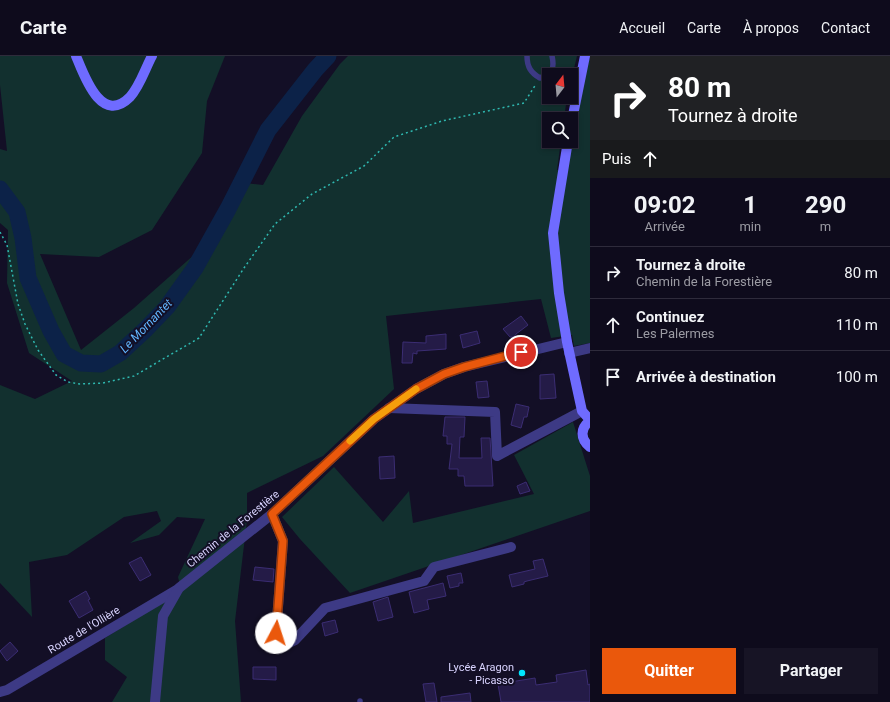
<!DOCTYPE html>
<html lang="fr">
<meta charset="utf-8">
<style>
:root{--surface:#0e0b1c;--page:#171425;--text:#f1f3f6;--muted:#9b9ba3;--line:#2e2b3b;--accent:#ea580c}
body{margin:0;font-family:Roboto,sans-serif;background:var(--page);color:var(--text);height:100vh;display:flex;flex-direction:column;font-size:15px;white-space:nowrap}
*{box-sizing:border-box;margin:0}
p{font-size:13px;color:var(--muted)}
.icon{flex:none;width:22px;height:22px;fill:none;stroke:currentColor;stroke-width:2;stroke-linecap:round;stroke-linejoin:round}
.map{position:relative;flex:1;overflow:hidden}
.drawer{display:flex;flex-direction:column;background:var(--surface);width:300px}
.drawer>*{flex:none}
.banner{background:#202124;color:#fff;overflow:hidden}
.needle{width:26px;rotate:16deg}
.buttons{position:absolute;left:542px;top:12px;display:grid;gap:8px}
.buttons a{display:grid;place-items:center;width:36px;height:36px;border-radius:0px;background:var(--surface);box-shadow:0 2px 6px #0003,0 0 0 1px var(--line);font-size:20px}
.pin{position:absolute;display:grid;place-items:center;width:34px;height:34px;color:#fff;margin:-17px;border:2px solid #fff;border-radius:50%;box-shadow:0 1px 4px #0007}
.me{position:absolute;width:44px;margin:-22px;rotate:5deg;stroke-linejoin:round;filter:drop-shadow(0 0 3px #0008)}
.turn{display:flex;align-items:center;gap:14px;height:84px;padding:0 12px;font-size:18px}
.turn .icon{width:52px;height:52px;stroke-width:2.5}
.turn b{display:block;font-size:28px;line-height:34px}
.then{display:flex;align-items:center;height:38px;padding:0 12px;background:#0003;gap:8px;font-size:15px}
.eta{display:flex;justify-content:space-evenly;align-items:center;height:68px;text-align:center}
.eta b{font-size:24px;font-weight:700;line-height:28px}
.cta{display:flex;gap:8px;margin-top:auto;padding:8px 12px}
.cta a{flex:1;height:46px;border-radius:0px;background:var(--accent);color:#fff;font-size:16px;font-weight:700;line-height:46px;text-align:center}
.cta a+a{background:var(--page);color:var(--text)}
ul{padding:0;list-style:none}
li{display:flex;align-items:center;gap:12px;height:52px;padding:0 12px;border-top:1px solid var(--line)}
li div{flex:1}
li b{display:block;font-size:15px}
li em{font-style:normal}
header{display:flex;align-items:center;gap:24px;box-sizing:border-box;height:56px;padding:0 20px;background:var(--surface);border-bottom:1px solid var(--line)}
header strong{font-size:19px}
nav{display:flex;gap:22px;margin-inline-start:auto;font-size:14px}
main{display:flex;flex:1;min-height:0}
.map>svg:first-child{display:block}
</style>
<header>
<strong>Carte</strong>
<nav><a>Accueil</a><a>Carte</a><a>À propos</a><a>Contact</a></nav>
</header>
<main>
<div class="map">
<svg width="590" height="646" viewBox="0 0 590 646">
<rect width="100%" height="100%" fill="#130f26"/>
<g fill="#12302f">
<polygon points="0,0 225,0 207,45 202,97 152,174 99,201 40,198 81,294 134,252 195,198 224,147 234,126 263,129 302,60 340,8 348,0 577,0 571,25 571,19 549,19 549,41 567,41 564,63 549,63 549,85 561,85 557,114 562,115 571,85 571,78 590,0 590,287 574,290 572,279 551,282 541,243 386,260 394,333 323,400 247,437 247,464 235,565 241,646 112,646 127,621 105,604 105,582 160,548 182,537 178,521 205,463 177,461 159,479 130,487 161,465 157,455 124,461 67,499 29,506 32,561 0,527 0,329 35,343 72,325 29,297 7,227 8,174 0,167 0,93 7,95 0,29"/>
<polygon points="573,366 590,420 590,455 350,537 300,483 282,461 334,411 383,466 409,435 413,467 534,438 514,399"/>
</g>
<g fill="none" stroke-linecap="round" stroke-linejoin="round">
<polyline stroke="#0c2248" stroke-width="17" points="0,133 17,156 23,182 28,222 51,275 64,298 81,307 101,308 120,297 146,273 167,251 195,212 228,153 268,74 315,14 328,0"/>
</g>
<g fill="#241b47" stroke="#3b2d73">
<polygon points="521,260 528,269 516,278 514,281 510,281 503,273"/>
<polygon points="477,275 480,287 463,292 460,279"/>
<polygon points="446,278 446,293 417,295 417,298 413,297 412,307 402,307 403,286 426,287 426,280"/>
<polygon points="554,318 556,342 540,343 540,319"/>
<polygon points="487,325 489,341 478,342 476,326"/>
<polygon points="516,348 529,351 527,361 524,361 521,372 511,369"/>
<polygon points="445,361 465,361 464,381 460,381 459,402 482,402 481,382 490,382 493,430 465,430 464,420 458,420 458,413 449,413 452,388 447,388 447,380 443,380"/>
<polygon points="394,400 395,422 380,423 379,401"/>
<polygon points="526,426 530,435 520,438 517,430"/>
<polygon points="141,501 151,519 140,525 129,507"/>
<polygon points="543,503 548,520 527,525 524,526 524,528 512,531 509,519 535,513 533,505"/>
<polygon points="255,511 274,513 273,526 253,524"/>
<polygon points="461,517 463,527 459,527 459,530 450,532 447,520"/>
<polygon points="443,527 446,540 427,544 429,553 414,557 409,536"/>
<polygon points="86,535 90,543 88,544 93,554 79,562 69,545"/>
<polygon points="388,541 393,561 378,565 373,546"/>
<polygon points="335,564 338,576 325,580 322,567"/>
<polygon points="10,586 18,595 7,605 0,595"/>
<polygon points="253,611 276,611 276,624 253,623"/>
<polygon points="586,614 588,629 590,628 590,646 501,646 498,628 535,622 536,629 557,626 556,619"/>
<polygon points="434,627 437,646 426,646 423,628"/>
<polygon points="470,637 471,646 441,646 441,641"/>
</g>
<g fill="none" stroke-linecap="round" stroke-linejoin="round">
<polyline stroke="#2fb8b0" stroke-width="1.5" stroke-dasharray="2 3" stroke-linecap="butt" points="0,176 7,189 18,248 25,268 38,294 56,319 68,326 80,328 103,327 134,320 199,282 244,212 275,168 312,138 364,110 394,81 442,65 524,47 536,28"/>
<g stroke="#3d3a85" stroke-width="5.5">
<path d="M 527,0 C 527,11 531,17 540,22 C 552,16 555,14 552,0"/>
<polyline points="360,645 360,646"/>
</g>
<g stroke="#3d3a85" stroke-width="10">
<polyline points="569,297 590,292"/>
<polyline points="389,352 495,356 497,400 582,355"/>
<path d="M 272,458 L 283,485 L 276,577 C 280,589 284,590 295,584 L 325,552 L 424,525 L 434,511 L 511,491"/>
<polyline points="0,636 7,634 178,533"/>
<polyline points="155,646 163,560 179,532 272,458 374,363 416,333 444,318 464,311 567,286"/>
</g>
<g stroke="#6f6bff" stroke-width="10">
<path d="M 76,0 C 84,19 101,70 130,41 C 140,30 145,13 152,0"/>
<polyline points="571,69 585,0"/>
<polyline points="568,85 553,177 559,237 567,286 582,355 590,364"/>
<path d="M 590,365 C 580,372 580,383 590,391"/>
</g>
</g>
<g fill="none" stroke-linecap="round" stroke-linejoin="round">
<defs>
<polyline id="route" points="276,577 283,485 272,458 374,363 416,333 444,318 464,311 521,296"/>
</defs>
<use href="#route" stroke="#983908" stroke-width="10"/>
<use href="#route" stroke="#ea580c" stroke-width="7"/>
<polyline stroke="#f59e0b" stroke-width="7" points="350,385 374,363 416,333"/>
</g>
<circle fill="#00e5ff" stroke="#130f26" stroke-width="1.5" cx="522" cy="617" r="4"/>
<g text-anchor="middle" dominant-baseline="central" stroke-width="4" stroke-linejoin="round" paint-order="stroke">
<g font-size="11" fill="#d9d4ff" stroke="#130f26">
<text transform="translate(233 473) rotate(-39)">Chemin de la Forestière</text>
<text transform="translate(84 574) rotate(-31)">Route de l'Ollière</text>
</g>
<g font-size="11" fill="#d9d4ff" stroke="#130f26" text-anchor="end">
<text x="514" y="611">Lycée Aragon<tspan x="514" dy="13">- Picasso</tspan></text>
</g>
<g font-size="12" font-style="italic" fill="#62b6ff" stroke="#130f26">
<text transform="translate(146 270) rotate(-46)">Le Mornantet</text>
</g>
</g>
</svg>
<div class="buttons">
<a><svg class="needle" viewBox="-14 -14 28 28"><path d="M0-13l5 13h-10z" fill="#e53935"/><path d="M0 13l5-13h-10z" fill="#9b9ba3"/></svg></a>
<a><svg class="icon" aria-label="search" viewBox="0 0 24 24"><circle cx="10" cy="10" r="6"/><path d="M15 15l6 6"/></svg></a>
</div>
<div class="pin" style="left:521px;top:296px;background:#d93025"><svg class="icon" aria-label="arrive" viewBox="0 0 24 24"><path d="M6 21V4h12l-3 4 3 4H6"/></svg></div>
<svg class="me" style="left:276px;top:577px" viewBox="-20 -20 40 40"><circle r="19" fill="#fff"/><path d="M0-13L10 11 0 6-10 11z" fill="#ea580c"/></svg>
</div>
<section class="drawer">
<div class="banner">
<div class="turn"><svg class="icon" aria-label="right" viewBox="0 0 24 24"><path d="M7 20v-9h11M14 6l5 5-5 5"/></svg><div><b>80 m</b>Tournez à droite</div></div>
<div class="then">Puis<svg class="icon" aria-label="ahead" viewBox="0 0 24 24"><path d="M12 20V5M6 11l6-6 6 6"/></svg></div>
</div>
<div class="eta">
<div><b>09:02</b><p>Arrivée</p></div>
<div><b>1</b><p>min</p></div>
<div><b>290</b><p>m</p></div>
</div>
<ul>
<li><svg class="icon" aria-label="right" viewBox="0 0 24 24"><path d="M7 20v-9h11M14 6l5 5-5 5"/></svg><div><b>Tournez à droite</b><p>Chemin de la Forestière</p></div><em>80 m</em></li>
<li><svg class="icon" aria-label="ahead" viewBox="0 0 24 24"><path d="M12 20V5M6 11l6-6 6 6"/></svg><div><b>Continuez</b><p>Les Palermes</p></div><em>110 m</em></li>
<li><svg class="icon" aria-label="arrive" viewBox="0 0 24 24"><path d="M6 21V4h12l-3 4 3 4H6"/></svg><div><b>Arrivée à destination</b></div><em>100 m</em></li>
</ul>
<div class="cta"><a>Quitter</a><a>Partager</a></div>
</section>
</main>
